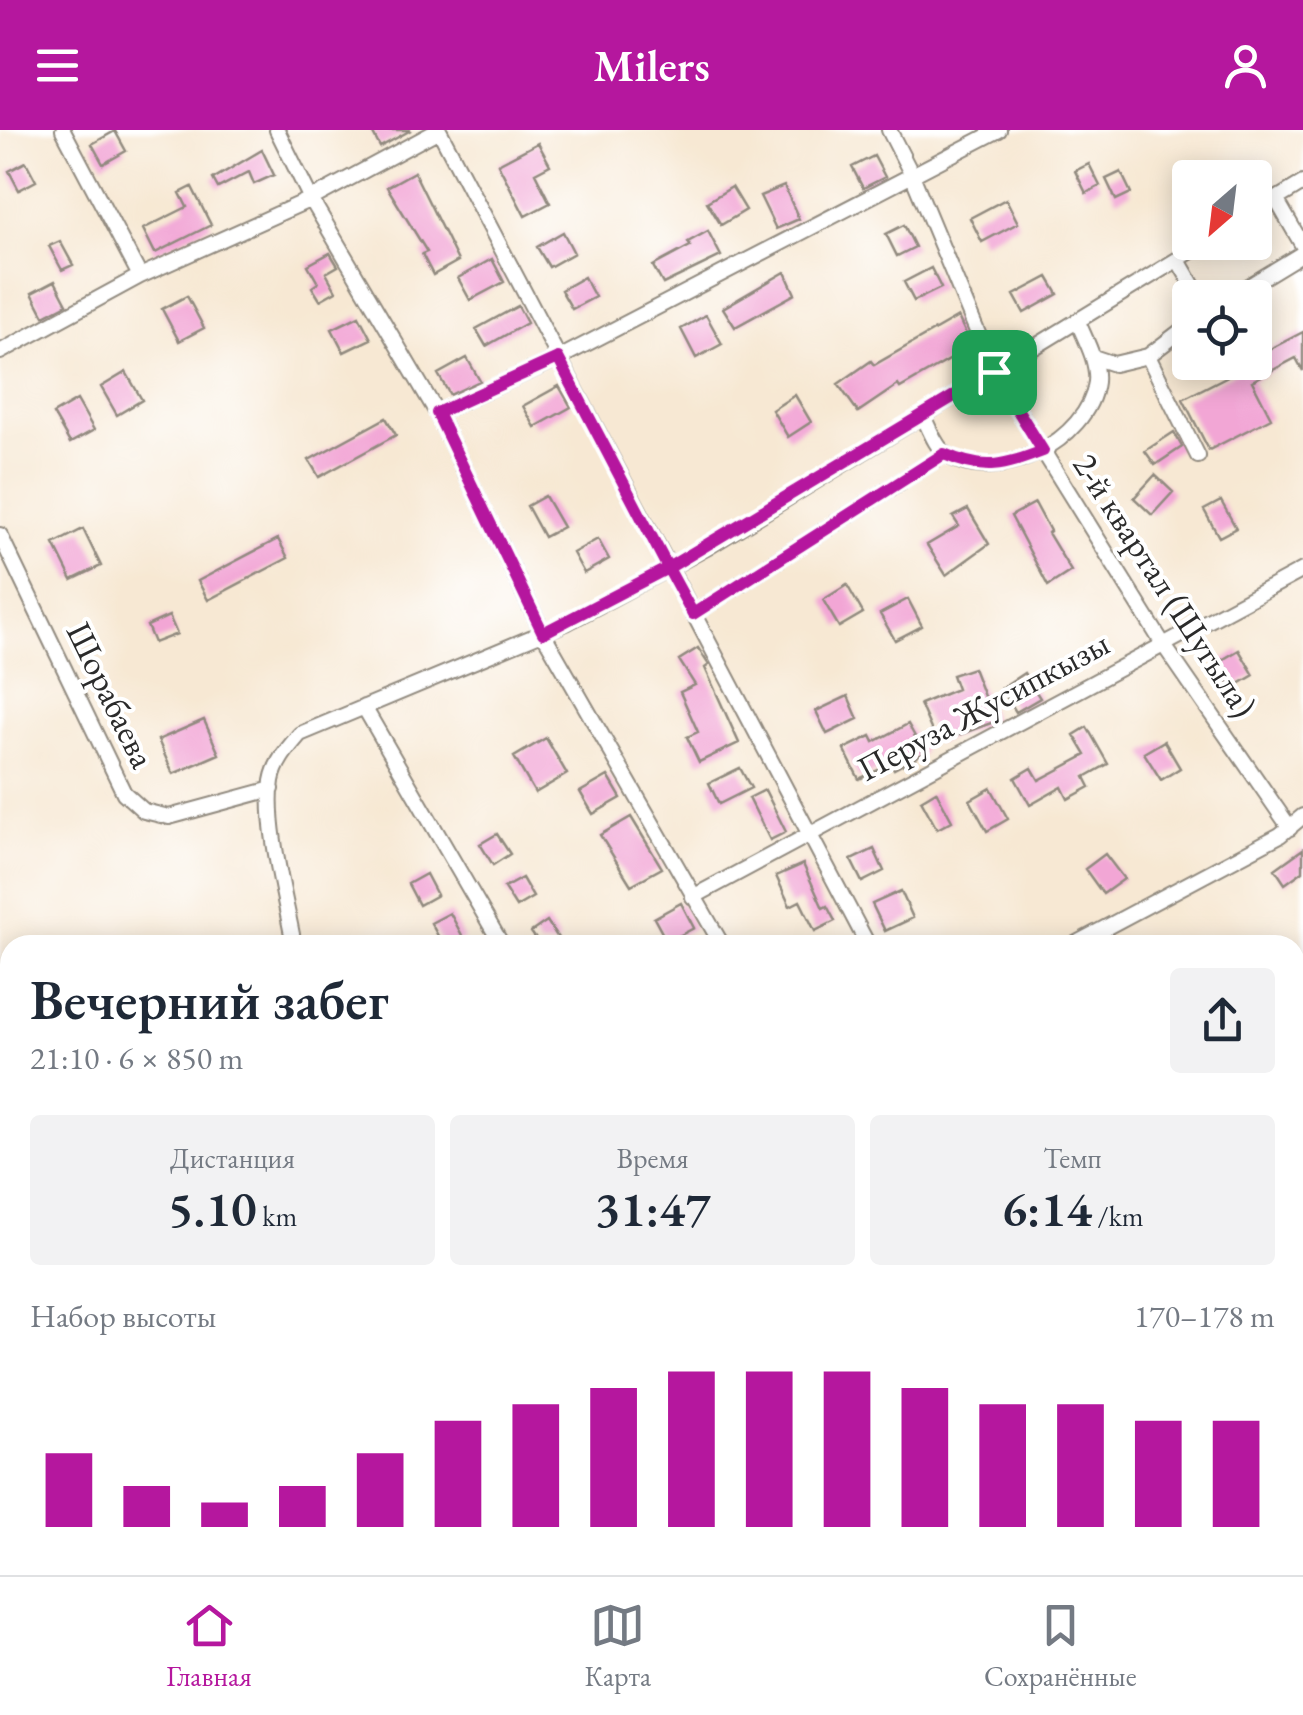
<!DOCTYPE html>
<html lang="ru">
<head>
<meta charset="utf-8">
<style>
	:root { --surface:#fff; --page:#f2f2f3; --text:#1f2937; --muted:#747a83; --line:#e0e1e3; --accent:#b5179e }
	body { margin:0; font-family:"EB Garamond",serif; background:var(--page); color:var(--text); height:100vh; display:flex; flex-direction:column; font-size:38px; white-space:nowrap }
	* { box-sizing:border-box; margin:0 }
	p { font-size:32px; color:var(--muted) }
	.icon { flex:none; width:55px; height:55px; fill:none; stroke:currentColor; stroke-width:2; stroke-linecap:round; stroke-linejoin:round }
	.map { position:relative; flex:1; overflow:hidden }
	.panel { position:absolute; left:0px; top:805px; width:1305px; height:640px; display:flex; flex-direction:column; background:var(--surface); border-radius:30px 30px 0 0; box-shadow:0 5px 25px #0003 }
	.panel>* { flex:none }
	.needle { width:65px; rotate:208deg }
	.buttons { position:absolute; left:1172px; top:30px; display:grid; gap:20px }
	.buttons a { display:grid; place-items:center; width:100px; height:100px; border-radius:10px; background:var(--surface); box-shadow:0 5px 25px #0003; font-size:50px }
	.pin { position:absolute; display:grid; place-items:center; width:85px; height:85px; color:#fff; margin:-42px; border-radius:20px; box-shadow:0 5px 15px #0006 }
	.round { display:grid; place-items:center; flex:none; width:105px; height:105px; border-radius:10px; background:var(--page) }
	.overview { display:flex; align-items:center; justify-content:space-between; height:170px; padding:0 30px }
	h1 { font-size:55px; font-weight:600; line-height:75px }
	.metrics { display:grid; grid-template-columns:repeat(3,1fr); gap:15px; height:170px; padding:10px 30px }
	.metrics div { display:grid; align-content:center; border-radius:10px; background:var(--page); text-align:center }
	.metrics b { font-size:50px; font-weight:600 }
	.metrics small { font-size:28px; font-weight:400 }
	.metrics p { font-size:28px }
	.chart { height:280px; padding:20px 30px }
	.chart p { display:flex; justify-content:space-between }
	.chart svg { width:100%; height:180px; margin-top:10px; stroke:var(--accent); stroke-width:6 }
	header { display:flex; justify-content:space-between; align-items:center; height:130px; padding:0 30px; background:var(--accent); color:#fff; font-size:45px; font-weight:600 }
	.menu { display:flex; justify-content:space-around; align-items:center; height:140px; border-top:2px solid var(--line); background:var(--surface); font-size:28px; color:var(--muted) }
	.menu a { display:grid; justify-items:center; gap:5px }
	.menu .on { color:var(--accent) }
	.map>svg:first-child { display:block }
</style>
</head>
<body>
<header><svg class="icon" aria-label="menu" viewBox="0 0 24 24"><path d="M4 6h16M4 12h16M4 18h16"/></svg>Milers<svg class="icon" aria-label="person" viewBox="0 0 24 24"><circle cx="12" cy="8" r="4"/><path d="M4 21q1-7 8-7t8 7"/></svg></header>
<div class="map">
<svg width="1303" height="1445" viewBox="0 0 1303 1445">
	<rect width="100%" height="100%" fill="#fff"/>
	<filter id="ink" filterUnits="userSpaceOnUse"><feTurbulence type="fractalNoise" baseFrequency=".01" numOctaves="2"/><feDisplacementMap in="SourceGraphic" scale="20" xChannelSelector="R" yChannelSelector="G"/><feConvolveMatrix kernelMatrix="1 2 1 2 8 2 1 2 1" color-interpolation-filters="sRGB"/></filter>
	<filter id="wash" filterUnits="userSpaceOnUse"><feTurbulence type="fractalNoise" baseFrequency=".0048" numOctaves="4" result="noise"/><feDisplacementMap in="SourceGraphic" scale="40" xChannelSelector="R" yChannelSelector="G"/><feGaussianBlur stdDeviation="2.25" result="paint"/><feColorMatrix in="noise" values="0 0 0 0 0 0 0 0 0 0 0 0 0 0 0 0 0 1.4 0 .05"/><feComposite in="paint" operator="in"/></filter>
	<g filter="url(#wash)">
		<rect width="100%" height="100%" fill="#f7e8d3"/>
		<g id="blocks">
			<path fill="#f2a6d5" d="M371 0H411L380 17Z
				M115 1 126 21 103 34 92 14Z
				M538 13 550 35 535 43 550 73 525 86 498 34Z
				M262 20 274 45 254 54 249 42 218 58 213 49Z
				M874 26 885 47 863 58 852 37Z
				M26 32 36 51 19 60 9 41Z
				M1089 34 1100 56 1086 63 1075 41Z
				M414 42 458 131 433 145 422 124 427 122 387 57Z
				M1121 42 1131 63 1116 70 1106 49Z
				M784 56 799 89 776 99 760 66Z
				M192 57 211 95 155 123 143 99 187 77 180 63Z
				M732 57 746 80 721 95 707 72Z
				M1006 69 1018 93 982 112 970 88Z
				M904 95 915 117 897 126 886 104Z
				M708 101 721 126 663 154 653 136 690 116 688 112Z
				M563 102 574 123 549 137 537 117Z
				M60 111 73 135 62 140 49 116Z
				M330 123 338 136 326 143 336 161 320 170 312 157 318 153 308 135Z
				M492 129 504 152 470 170 458 148Z
				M931 138 941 158 914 171 904 152Z
				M785 142 795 164 735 197 723 178Z
				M584 147 595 167 572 179 561 160Z
				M1048 147 1058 164 1024 183 1014 165Z
				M55 151 67 174 44 186 32 163Z
				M187 166 204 198 179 211 162 179Z
				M518 176 527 193 486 216 476 199Z
				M706 185 722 214 696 228 681 199Z
				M359 186 371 209 344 222 332 199Z
				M958 187 972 217 900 258 898 255 858 282 838 254 871 231 874 235Z
				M1303 202V241L1296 228 1252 251 1271 288 1209 320 1183 269 1255 232V227Z
				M467 228 480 251 450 265 438 244Z
				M126 242 142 270 117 285 101 257Z
				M559 256 571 277 535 297 523 276Z
				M795 265 811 292 788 307 772 280Z
				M77 270 94 300 70 313 53 284Z
				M386 288 396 305 319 347 309 330Z
				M1174 302 1182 317 1155 335 1145 321Z
				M1155 345 1173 362 1152 385 1134 368Z
				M545 366 563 397 544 407 527 376Z
				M1221 371 1236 398 1219 407 1204 380Z
				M1035 373 1050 401 1048 403 1071 441 1048 456 1011 386Z
				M968 379 989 414 946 445 927 415 959 396 953 387Z
				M83 399 101 436 72 450 54 414Z
				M278 409 288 428 208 470 198 451Z
				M598 409 609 429 584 443 573 423Z
				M847 455 863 483 839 497 823 470Z
				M908 469 922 496 895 510 880 484Z
				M169 486 177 504 154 513 147 496Z
				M698 518 709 535 705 538 739 613 699 632 687 607 698 602 680 562 695 555 679 530Z
				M1239 520 1254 545 1232 558 1217 533Z
				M973 538 994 592 937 613 920 574 957 559 952 545Z
				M1024 543 1040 568 1016 582 1001 558Z
				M848 566 858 589 827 604 816 581Z
				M204 590 219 624 173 644 158 610Z
				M908 594 924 623 894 639 891 634 859 649 844 619 871 606 874 612Z
				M1087 597 1108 634 1085 647 1090 657 1068 669 1062 657 1030 675 1015 648 1032 638 1039 650 1086 625 1074 605Z
				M546 608 567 644 535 663 514 627Z
				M1164 611 1180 638 1161 650 1144 623Z
				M740 638 751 658 719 674 709 653Z
				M608 646 621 668 593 684 580 662Z
				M991 658 1008 689 987 701 970 670Z
				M765 660 786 702 770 710 749 668Z
				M936 661 952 691 937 699 921 670Z
				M631 687 662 738 631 755 600 705Z
				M497 704 510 724 493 735 480 714Z
				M874 719 884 741 862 752 851 730Z
				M1303 719V741L1285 754 1275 739Z
				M1105 724 1124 749 1103 764 1085 739Z
				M803 734 823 778 827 776 835 791 815 801 800 771 790 776 776 746Z
				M426 744 437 765 419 775 408 754Z
				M522 748 533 767 516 777 504 758Z
				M901 761 913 788 885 801 872 774Z
				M681 773 694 798 667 812 654 788Z
				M450 783 464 809 452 815H443L431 793Z
				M547 791 560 811 553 815H540L531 802Z
				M1120 1435H1160L1151 1445H1112Z"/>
		</g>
	</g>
	<g filter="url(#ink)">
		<use href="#blocks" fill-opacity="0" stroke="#918a7f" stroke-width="2.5"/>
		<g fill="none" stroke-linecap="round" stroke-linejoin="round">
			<g stroke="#918a7f" stroke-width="18">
				<path id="minor" d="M63 0 140 146
					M277 0 311 69 437 283 543 503 722 815
					M439 0 868 815
					M889 0 912 45 994 242 1163 514 1290 698
					M1276 69 1303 116
					M1255 82 1303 53
					M1178 130 1200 168
					M1239 162 1303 123
					M1190 194 1148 226 1198 326
					M0 222 140 146 311 69 439 0
					M1093 227 1114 234 1148 226
					M437 283 559 228 999 0
					M923 286C929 298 936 318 947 325 997 358 1089 310 1096 252 1098 232 1086 211 1078 192
					M0 405 124 663 144 681 169 687 272 659
					M693 484 944 324
					M364 577 502 815
					M693 767 1303 440
					M294 815C286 770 265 694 272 651 275 632 289 617 300 604L566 493 708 417 1206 112
					M1073 815 1280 705 1303 686
					M1295 936 1303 926
					M1295 1297 1303 1288
					M633 1435 642 1445
					M526 1445 541 1435
					M911 1445 919 1435
					M1172 1445 1180 1435"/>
			</g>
			<use href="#minor" stroke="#fff" stroke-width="14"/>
		</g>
	</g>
	<g fill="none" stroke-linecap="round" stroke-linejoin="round" filter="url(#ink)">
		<g stroke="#fff" stroke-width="20">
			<path id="route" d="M994 242 668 438 558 228 437 283 543 503 668 438 693 484 944 324C985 342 1003 336 1043 321L994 242"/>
		</g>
		<use href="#route" stroke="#b5179e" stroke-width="12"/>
	</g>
	<g text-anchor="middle" stroke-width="8" stroke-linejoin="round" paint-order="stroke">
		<g font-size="35" fill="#2b2b2b" stroke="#fff">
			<text transform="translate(1165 455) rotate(57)" y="12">2-й квартал (Шугыла)</text>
			<text transform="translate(111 565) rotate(64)" y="12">Шорабаева</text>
			<text transform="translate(983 576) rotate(-28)" y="12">Перуза Жусипкызы</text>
		</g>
	</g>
</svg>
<div class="buttons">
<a><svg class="needle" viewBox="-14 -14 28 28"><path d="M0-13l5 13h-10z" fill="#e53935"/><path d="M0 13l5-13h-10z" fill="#747a83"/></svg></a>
<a><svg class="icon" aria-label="locate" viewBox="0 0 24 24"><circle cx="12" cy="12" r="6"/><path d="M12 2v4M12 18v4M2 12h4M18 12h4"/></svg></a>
</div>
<div class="pin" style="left:994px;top:242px;background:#1e9e55"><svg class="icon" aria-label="arrive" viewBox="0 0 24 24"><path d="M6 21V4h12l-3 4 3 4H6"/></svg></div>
<section class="panel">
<div class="overview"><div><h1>Вечерний забег</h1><p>21:10 · 6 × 850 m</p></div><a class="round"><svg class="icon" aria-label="share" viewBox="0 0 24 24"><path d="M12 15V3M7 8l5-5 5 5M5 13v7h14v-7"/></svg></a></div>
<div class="metrics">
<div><p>Дистанция</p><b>5.10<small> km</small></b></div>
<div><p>Время</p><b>31:47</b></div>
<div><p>Темп</p><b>6:14<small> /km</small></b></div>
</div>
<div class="chart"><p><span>Набор высоты</span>170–178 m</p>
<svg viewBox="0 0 160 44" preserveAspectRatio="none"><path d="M5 44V26M15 44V34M25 44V38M35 44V34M45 44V26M55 44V18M65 44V14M75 44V10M85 44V6M95 44V6M105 44V6M115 44V10M125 44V14M135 44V14M145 44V18M155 44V18"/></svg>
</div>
</section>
</div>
<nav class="menu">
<a class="on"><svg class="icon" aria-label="home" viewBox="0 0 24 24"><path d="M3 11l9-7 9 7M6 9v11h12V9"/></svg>Главная</a>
<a><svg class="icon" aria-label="map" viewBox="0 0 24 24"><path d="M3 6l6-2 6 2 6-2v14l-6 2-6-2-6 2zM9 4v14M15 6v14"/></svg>Карта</a>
<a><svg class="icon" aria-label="saved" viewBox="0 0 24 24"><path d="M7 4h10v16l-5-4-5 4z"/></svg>Сохранённые</a>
</nav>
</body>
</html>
